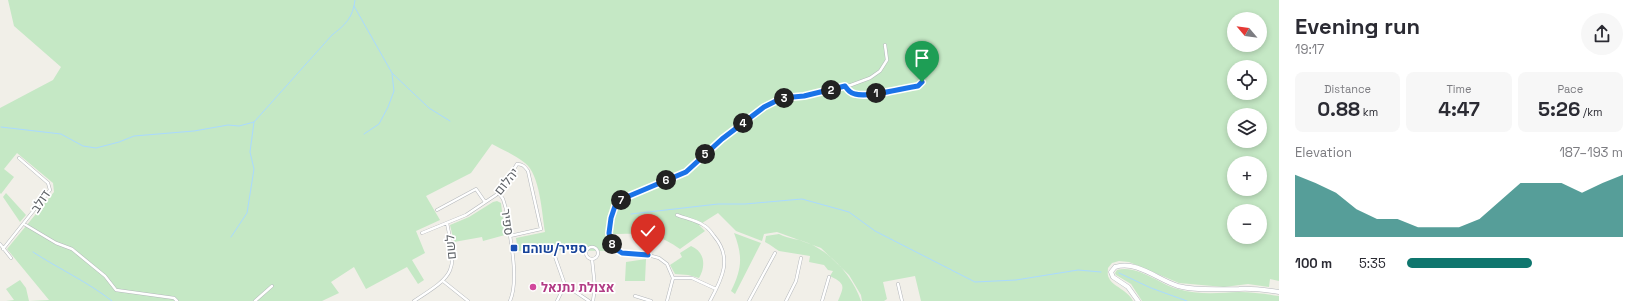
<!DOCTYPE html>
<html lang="en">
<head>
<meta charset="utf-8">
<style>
	:root { --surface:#fff; --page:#f7f7f7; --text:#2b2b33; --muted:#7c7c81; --accent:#0f766e }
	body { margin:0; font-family:"Space Grotesk",Heebo,sans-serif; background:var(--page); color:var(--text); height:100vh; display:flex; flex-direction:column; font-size:15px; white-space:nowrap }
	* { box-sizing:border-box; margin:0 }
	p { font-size:13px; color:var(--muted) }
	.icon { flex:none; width:22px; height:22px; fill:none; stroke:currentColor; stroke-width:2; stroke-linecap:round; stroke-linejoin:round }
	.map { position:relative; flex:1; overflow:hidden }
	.sheet { display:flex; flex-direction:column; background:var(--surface); width:360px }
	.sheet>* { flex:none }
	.needle { width:26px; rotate:299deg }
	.fabs { position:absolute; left:1227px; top:12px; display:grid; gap:8px }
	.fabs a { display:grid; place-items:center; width:40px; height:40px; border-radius:50%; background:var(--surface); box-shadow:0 2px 6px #0003; font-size:20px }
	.pin { position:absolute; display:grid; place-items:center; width:34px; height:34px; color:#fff; margin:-41px -17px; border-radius:50% 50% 50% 0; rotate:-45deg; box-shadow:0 0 4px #0007 }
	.pin .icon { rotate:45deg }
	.km { position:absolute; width:20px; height:20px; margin:-10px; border-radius:50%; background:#222; color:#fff; font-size:11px; line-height:20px; text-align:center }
	.round { display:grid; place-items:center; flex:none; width:42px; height:42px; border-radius:21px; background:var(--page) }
	.headline { display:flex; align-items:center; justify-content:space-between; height:68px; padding:0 16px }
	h1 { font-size:22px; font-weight:800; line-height:30px }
	.stats { display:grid; grid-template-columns:repeat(3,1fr); gap:6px; height:68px; padding:4px 16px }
	.stats div { display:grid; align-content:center; border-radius:8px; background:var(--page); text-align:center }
	.stats b { font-size:20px; font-weight:800 }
	.stats small { font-size:11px; font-weight:400 }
	.stats p { font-size:11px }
	.chart { height:112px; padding:8px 16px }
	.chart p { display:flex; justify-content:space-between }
	.chart svg { width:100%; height:72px; margin-top:4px; fill:var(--accent); opacity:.7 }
	ul { padding:0 16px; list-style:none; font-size:13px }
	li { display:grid; grid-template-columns:64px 48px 1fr; align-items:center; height:30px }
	li i { height:10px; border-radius:5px; background:var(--accent) }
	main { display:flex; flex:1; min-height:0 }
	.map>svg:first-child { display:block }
</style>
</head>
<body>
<main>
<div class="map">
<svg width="1279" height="301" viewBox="0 0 1279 301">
	<rect width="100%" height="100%" fill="#f1efe8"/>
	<path fill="#c5e8c5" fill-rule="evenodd" d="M8 0H1279V281L1270 279 1269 287 1248 284 1224 287 1179 283 1129 262 1119 261 1112 263 1108 268C1108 271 1107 275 1109 278 1112 286 1128 290 1133 301H921L915 276 883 282 887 299 884 301H862L861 295 849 275 821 248 777 232 764 234 762 241 736 231 718 213 699 225 705 231 680 249C654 230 637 234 607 234L610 251 546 250 518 251 516 238 545 232C542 214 540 174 525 163 515 155 503 150 492 144L471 173 426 196 440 220 416 231 425 253 412 260 424 280 418 284 407 267 366 289 354 267 331 282 339 293 322 301H6L14 300 6 289 20 280 26 288 29 301 49 300 7 249 54 192 53 183 17 153 4 169 14 177 1 194 0 193V108L53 80 61 67 14 26ZM1234 19H1260V45H1234ZM1234 67H1260V93H1234ZM1234 115H1260V141H1234ZM1234 163H1260V189H1234ZM1234 211H1260V237H1234Z
		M6 193 26 215 20 222 3 197Z
		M497 201 501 203 505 235 483 241 482 237 454 242 450 225 469 217 493 202Z
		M734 233 761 243 735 294 731 291C742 269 743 256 734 233Z
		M779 234C789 239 799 239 808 243 832 253 853 277 861 301H838C844 286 846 284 830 276L833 271 828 270 824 265 809 262 810 256 779 251C774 248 771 245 765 242L766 236Z
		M691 246C705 252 706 266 699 278L688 275 675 274 670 265 682 257 680 253Z
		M646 259 645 281H625L626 262Z
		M1117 270C1137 264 1159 284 1178 289 1197 295 1219 293 1239 292 1252 292 1266 294 1279 296V301H1142L1131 284 1116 275 1115 273Z"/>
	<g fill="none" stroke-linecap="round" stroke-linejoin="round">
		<path stroke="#aadaff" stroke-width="1" d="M354 6 392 73 429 108 450 121
			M1 127 61 134 83 146 96 148 119 142 134 136 194 131 228 125 239 126 254 122 332 35C345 25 353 18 355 0
			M364 134 379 124 388 107 394 91 392 74
			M631 214 718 204H745L802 199 849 212 875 231 975 282 1016 280 1078 270 1101 272
			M231 237 247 213 254 169 250 152 254 122
			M33 252C59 269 88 282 112 301
			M1119 273 1151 288 1187 301"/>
		<g stroke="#b5b8bc" stroke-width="3.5">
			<path id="minor" d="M845 86C848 89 850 93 855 94 869 98 902 88 918 86L926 76 925 65
				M498 192 503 199 506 209C509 234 520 278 510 301
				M437 210 476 189 485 202
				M677 215C685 218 698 221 703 225 708 227 711 232 714 236 733 258 722 279 710 301
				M24 224 56 243 72 249 105 276 116 290 174 298 177 301
				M422 233 466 215 496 195 504 186 517 164C523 164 525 167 528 171L541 229 510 236
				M0 244 11 258
				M586 253a6 6 0 1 1 12 0a6 6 0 1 1-12 0Z
				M3 249 50 190 48 183 19 158
				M553 251 565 285 589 301
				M592 259 595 287 593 301
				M673 278H692L716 289
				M443 281 468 301
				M898 284 902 301
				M635 296 651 301
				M255 301 272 286
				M414 301C456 274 457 272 447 223
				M557 301 565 285
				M667 301 673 278 667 264 659 258 648 255 622 253 614 248 611 244 609 233 611 218 618 203 634 193 686 172 722 139 764 107 782 98 804 96 851 85 870 78 880 71 887 60 885 45
				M749 301 775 253
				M786 301 796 281 801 258
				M822 301 829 277"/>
		</g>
		<g stroke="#b6babf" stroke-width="5">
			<path id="secondary" d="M1138 301 1128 287 1113 277 1111 272 1115 267C1137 260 1158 280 1178 286 1198 291 1219 289 1239 289 1253 288 1266 290 1279 292"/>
		</g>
		<use href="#minor" stroke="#fff" stroke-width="2.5"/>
		<use href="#secondary" stroke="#fff" stroke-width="4"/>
	</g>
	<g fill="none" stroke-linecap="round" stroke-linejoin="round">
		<g stroke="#fff" stroke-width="8">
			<path id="route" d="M648 255 622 253 614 248 611 244 609 233 611 218 615 206 622 199 686 172 722 139 764 107 782 98 804 96 845 86C848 90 850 93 855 94 869 98 902 88 918 86L922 82"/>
		</g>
		<use href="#route" stroke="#1a73e8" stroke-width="5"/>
	</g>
	<rect fill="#1a4fb4" stroke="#fff" stroke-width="1.5" x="510" y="244" width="8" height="8" rx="2"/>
	<circle fill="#d1479c" stroke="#fff" stroke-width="1.5" cx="533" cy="287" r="4"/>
	<g text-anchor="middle" stroke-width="3.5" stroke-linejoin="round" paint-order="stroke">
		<g font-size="13" fill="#5f6368" stroke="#fff">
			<text transform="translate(506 181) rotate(-51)" y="5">יהלום</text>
			<text transform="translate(40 201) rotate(-56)" y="5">דולב</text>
			<text transform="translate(508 222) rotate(82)" y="5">ספיר</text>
			<text transform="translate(450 247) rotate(-95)" y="5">לשם</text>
		</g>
		<g font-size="13" font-weight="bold" fill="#164399" stroke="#fff" text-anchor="start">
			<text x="522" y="253">ספיר/שוהם</text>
		</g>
		<g font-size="13" font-weight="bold" fill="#b23c85" stroke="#fff" text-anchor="start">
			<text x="541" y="292">אצולת נתנאל</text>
		</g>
	</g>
</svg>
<div class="fabs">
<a><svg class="needle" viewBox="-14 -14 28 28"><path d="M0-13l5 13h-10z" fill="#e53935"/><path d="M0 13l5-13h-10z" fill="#7c7c81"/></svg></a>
<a><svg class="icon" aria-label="locate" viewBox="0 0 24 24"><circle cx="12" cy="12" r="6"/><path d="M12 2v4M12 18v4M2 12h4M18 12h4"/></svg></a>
<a><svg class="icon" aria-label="layers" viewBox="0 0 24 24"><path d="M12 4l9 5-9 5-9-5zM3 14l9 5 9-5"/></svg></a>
<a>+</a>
<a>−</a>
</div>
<div class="pin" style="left:922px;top:82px;background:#1e9e55"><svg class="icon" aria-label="arrive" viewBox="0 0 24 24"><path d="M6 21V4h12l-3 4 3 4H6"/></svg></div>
<div class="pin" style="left:648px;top:255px;background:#d93025"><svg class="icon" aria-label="check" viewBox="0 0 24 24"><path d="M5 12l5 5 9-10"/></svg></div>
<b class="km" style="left:876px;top:93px">1</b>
<b class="km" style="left:831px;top:90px">2</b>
<b class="km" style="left:784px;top:98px">3</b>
<b class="km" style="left:743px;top:123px">4</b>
<b class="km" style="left:705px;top:154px">5</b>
<b class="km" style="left:666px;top:180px">6</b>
<b class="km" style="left:621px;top:200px">7</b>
<b class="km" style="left:612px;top:244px">8</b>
</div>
<section class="sheet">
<div class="headline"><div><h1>Evening run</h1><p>19:17</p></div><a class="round"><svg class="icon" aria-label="share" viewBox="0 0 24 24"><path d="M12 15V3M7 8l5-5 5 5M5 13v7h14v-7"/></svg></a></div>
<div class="stats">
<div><p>Distance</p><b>0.88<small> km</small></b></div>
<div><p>Time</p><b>4:47</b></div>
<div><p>Pace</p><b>5:26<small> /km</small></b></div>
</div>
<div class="chart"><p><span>Elevation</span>187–193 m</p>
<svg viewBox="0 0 160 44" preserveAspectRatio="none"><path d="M0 44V6L10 11L20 17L30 27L40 33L50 33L60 38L70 38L80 38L90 33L100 22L110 11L120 11L130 11L140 17L150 11L160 6V44z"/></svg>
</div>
<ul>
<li><b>100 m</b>5:35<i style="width:58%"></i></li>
</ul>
</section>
</main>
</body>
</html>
